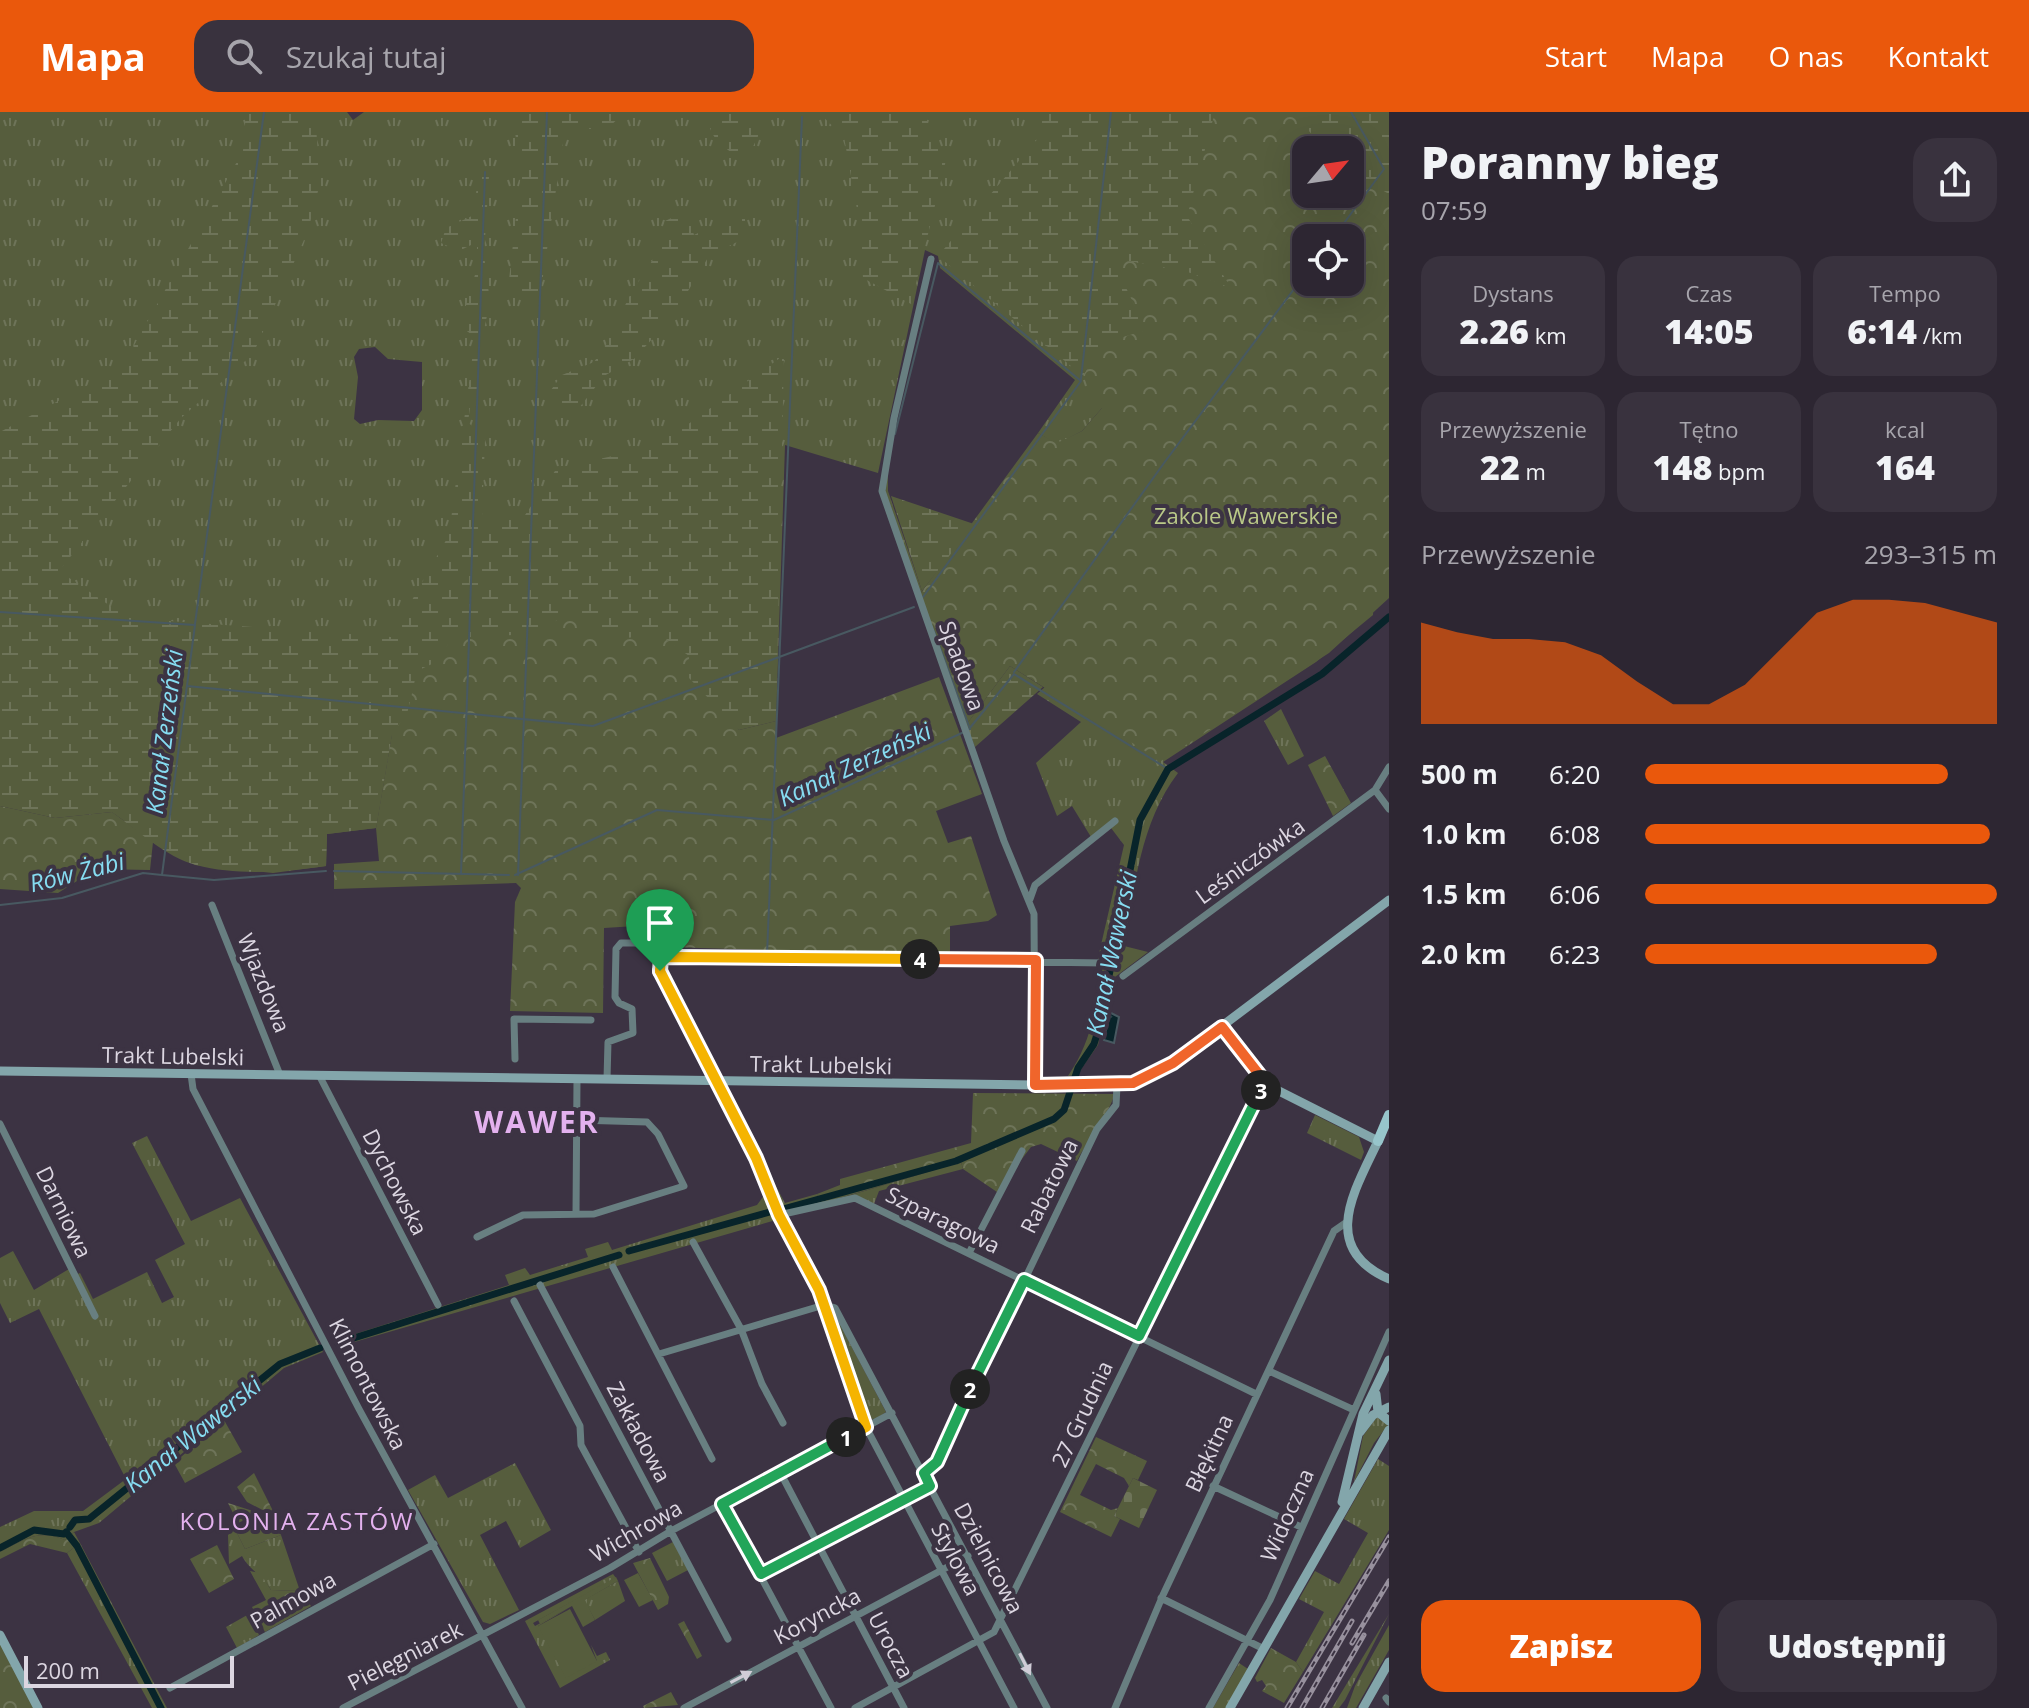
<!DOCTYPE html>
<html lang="pl">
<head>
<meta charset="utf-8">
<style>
	:root { --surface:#2d2632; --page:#39323e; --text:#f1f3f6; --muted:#a7a5ac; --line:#48434d; --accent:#ea580c }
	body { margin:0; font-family:"Open Sans",sans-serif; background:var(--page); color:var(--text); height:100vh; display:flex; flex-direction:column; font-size:30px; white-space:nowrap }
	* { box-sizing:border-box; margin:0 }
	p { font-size:26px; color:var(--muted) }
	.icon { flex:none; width:44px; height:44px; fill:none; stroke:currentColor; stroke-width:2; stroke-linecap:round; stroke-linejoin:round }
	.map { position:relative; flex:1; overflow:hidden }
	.details { display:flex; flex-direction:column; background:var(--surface); width:640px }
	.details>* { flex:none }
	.needle { width:52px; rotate:61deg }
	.controls { position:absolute; left:1292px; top:24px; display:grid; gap:16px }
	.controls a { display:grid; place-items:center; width:72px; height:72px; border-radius:16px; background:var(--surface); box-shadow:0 8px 32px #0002,0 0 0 2px var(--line); font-size:40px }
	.scale { position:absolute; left:24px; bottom:20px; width:210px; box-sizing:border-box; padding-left:8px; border:4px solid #dcd6e1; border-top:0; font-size:22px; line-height:28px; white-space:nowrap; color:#dcd6e1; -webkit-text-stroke:6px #3c3343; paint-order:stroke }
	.pin { position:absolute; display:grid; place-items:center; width:68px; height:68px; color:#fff; margin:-82px -34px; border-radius:50% 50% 50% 0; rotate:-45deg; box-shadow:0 0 8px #0007 }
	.pin .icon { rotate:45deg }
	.km { position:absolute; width:40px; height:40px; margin:-20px; border-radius:50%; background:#222; color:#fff; font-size:22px; line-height:40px; text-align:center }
	.round { display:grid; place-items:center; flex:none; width:84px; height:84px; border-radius:24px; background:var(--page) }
	.headline { display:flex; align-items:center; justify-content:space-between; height:136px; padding:0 32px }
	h1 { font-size:44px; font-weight:800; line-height:60px }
	.figures { display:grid; grid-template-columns:repeat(3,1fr); gap:12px; height:136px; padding:8px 32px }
	.figures div { display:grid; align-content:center; border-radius:20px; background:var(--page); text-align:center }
	.figures b { font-size:34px; font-weight:800 }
	.figures small { font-size:22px; font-weight:400 }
	.figures p { font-size:22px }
	.chart { height:224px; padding:16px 32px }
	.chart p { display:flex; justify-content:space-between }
	.chart svg { width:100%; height:144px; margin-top:8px; fill:var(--accent); opacity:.7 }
	.primary-button { display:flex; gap:16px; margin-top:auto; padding:16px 32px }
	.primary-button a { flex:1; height:92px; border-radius:24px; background:var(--accent); color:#fff; font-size:32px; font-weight:800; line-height:92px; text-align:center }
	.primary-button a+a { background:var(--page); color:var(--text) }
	ul { padding:0 32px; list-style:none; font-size:26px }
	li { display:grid; grid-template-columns:128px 96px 1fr; align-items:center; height:60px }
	li i { height:20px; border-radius:10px; background:var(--accent) }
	header { display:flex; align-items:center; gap:48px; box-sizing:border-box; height:112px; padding:0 40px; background:var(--accent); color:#fff }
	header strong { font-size:38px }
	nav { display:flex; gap:44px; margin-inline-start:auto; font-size:28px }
	.search { width:560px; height:72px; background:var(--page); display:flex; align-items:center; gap:20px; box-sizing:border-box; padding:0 28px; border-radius:24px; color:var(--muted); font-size:30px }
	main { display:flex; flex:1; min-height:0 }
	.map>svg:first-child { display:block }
</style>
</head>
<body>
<header>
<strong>Mapa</strong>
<div class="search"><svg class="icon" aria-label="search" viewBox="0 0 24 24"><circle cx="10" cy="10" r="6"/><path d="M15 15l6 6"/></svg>Szukaj tutaj</div>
<nav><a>Start</a><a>Mapa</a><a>O nas</a><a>Kontakt</a></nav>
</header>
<main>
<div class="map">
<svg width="1389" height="1596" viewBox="0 0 1389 1596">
	<defs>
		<pattern id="grass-tufts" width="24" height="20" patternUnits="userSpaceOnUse" patternTransform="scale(2)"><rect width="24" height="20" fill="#565d3d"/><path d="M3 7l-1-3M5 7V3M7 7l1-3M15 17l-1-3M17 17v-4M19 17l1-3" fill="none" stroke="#6e7459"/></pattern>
		<pattern id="forest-crowns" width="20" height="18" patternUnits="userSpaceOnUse" patternTransform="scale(2)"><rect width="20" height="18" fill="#565d3d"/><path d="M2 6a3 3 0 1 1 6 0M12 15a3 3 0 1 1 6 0" fill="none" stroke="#6e7459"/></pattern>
		<pattern id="wetland-marsh" width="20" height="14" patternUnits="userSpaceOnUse" patternTransform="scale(2)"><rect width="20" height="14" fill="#565d3d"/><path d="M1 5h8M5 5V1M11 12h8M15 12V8" fill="none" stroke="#6e7459"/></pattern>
		<pattern id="cemetery-stones" width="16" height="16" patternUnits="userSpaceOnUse" patternTransform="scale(2)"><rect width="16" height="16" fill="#565d3d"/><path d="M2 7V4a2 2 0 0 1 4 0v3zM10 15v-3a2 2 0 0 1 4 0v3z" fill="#6e7459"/></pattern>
		<pattern id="water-ripples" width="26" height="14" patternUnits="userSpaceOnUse" patternTransform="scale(2)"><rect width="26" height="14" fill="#08242a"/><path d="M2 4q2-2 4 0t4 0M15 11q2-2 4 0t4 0" fill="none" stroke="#2b4349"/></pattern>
	</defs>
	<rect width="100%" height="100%" fill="#3c3343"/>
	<path fill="url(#grass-tufts)" fill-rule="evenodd" d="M0 0H347L353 8 364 0H1389L1373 503 1316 550 1163 650 1178 661C1140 711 1135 774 1124 834L1148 840 1111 868 1098 933 1077 963 1068 964C1092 929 1096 895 1103 854L1098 846 1124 733 1108 712 1091 725 1072 694 1057 704 1036 651 1081 610 1037 582 1045 575 1102 296 1082 319 1057 332 1038 321 1075 268 940 156 938 144 925 138 878 361 785 333 776 609 392 622 376 716 327 722 326 754 273 761 195 753 112 700 0 694ZM1306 38H1350V82H1306ZM1306 126H1350V170H1306ZM375 235 388 247 422 250V298L414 309 378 308 360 312 354 307 358 265 354 245 359 237Z
		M884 363 888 364V379L922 479 920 482 884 380Z
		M1281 597 1304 644 1288 653 1264 609Z
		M1315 1003 1359 1025 1364 1040 1361 1048 1307 1021Z
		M147 1024 191 1109 240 1086 323 1240 284 1256 99 1411 74 1420 65 1428C38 1417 25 1427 0 1440V1415L34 1399H83L126 1367 39 1197 10 1211 0 1191V1146L13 1139 34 1178 69 1157 73 1164 80 1161 93 1187 147 1160 162 1191 174 1185 155 1148 185 1132 132 1031Z
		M758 1041 785 1091 817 1082 821 1092 961 1050 963 1057 879 1079 874 1092 862 1086 786 1099H781Z
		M765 1082 776 1108 337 1235 333 1229 509 1173 505 1163 525 1156 530 1163 588 1145 585 1137 608 1130 612 1138 757 1093Z
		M829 1199H833L886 1300 874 1308C858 1299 837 1220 829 1199Z
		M1377 1305 1388 1313 1374 1331 1354 1370 1363 1324Z
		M1378 1347 1389 1354V1418L1303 1560 1296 1550 1324 1500 1299 1487 1315 1459 1339 1472 1368 1421 1344 1407Z
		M515 1351 551 1418 520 1436 506 1409 480 1423 519 1498 490 1512 483 1510 408 1378 435 1363 448 1386Z
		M235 1417 245 1437 281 1423 300 1479 271 1478C262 1462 250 1459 242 1444L229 1452 228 1423Z
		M673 1430 688 1458 667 1469 652 1441Z
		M80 1431 167 1596H152L67 1441Z
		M613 1462 616 1466 533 1511 535 1514 569 1496 538 1514 597 1549 591 1533 597 1544 606 1540 610 1548 560 1576 525 1509Z
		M618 1469 625 1489 595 1508 584 1488Z
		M249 1502 259 1523 237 1536 226 1515Z
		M1389 1502 1345 1588 1339 1596H1332Z
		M1389 1513V1538L1356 1596H1347L1355 1574Z
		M1239 1551 1248 1557 1226 1596H1213Z"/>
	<path fill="url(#forest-crowns)" fill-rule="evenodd" d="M1215 0H1389V486L1329 541 1161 649 1010 554 966 613 920 482 1038 321 1057 331 1082 319 1102 296 1083 264 1102 231 1146 218 1111 146 1185 159 1230 175 1187 104ZM1306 38H1350V82H1306ZM1306 126H1350V170H1306Z
		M565 504 587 505 618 527 659 522 689 544 739 618 776 609V626L939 565 982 682 936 699 948 731 971 724 997 803 988 809 950 814V844L669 835 651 813 604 816 603 901 510 899 515 790 521 776 516 771 334 777V752L379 749 376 716 392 622 407 602 417 559 434 551 453 526 531 522Z
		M1325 644 1351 691 1333 704 1308 653Z
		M0 694 55 706 112 700 153 730 150 758 96 757 58 781 0 777Z
		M973 981 1114 982C1113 996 1085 1032 1077 1049L1041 1032 1031 1035 997 1080 963 1057 961 1050 820 1092 817 1082 840 1073V1067L971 1031Z
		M224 1308 242 1340 185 1371 174 1351Z
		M1096 1325 1147 1349 1138 1368 1133 1366 1129 1374 1124 1366 1096 1352 1080 1383 1111 1398 1118 1396 1114 1404 1120 1407 1111 1425 1060 1400Z
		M254 1361 276 1405 247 1390 237 1375Z
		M228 1391 259 1401 238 1411Z
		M264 1403 275 1411 281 1423 245 1437 235 1417Z
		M74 1420 80 1431 67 1441 30 1432 0 1447V1440C25 1427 38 1417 65 1428Z
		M217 1433 234 1467 209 1481 190 1447Z
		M650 1446 669 1485 668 1492 658 1498 633 1451Z
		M250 1459 260 1461 271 1478 300 1479 311 1494 265 1520 252 1495 266 1488Z
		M684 1509 702 1544 697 1547 678 1512Z
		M0 1523 38 1596H0Z
		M1271 1536 1296 1550 1303 1560 1284 1591 1262 1579 1266 1574 1262 1568 1257 1570 1255 1566Z
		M671 1580 678 1593 644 1596 643 1594Z"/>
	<path fill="url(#wetland-marsh)" d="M246 0H315L320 71 308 119 253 242 181 306 59 459 128 506 391 525 449 423 475 225 460 214 477 156V130L459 139 441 131 446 116 474 103 478 61 485 58 489 64 484 143 490 190 481 231 480 280 471 288 468 310 485 328 482 405 523 406 557 356 627 341 687 313 784 243 776 609 739 618 689 566V544L659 522 618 527 587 505 565 504 531 522 453 526 434 551 417 559 407 602 392 622 376 716 327 722 326 754C284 760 238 764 196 753 166 745 137 718 112 700L55 706 0 694V320L122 255 243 39Z
		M512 0H625L608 16 565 18 540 184 508 177 521 60Z
		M712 0H759L761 18 750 41 735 43C720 32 703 20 712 0Z
		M818 0H923L946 48 911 192 863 166 860 114 844 25Z
		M1043 0H1215L1187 104 1231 176 1185 159 1112 146 1146 218 1102 231 1083 264 938 144 1040 24Z
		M1293 0H1389V82L1350 60V38H1325Z
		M745 98V126L709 144 673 204 634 247 604 264 579 296 556 298 548 282 562 263 594 250 606 233 631 181 654 146 665 109 687 99 694 123Z
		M891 384 974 412 922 479Z
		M1010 554 1043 575 975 635 966 613Z"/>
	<path fill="url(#cemetery-stones)" d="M1133 1366 1157 1378 1139 1416 1114 1404Z"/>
	<path fill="#565d3d" d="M638 1461 653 1488 639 1495 624 1468Z
		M616 1465 618 1469 585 1488 595 1508 583 1515 572 1494 540 1512 538 1508Z
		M570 1497 597 1549 566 1566 538 1514Z"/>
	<path fill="url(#water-ripples)" stroke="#485961" stroke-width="2" d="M1109 900 1119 905 1114 931 1104 928Z"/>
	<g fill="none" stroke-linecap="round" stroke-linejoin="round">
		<path stroke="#485961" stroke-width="2" d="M1333 126 1384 57 1351 0
			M1081 267 1111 0
			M895 322 938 151 1081 269 923 485
			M0 500 195 513 162 763 214 768 326 759
			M195 512 264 0
			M934 519 970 617
			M1014 560 1164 351 1306 161
			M187 574 593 614 914 495
			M969 617 1014 562 1168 657
			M334 759 509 763
			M461 762 485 60
			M515 763 657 698 774 708 964 620
			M518 763 547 0
			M0 793 62 786 143 761 162 763
			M767 842 802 5"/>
		<path stroke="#08242a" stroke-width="7" d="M783 1097 956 1049 1054 1007 1064 998 1078 956 1094 932 1098 919 1140 708 1168 657 1322 562 1389 505
			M629 1139 770 1100
			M338 1231 619 1143
			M70 1415 75 1408 89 1407 280 1252 320 1236
			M66 1420 77 1434 161 1596
			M0 1436 34 1418 64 1422"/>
		<path stroke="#687f81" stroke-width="7" d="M931 147 894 306 882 379 1004 729 1034 802 1035 973
			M1375 678 1389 697
			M1030 787 1035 773 1115 709
			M212 793 280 963
			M1123 864 1375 678 1389 655
			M515 947 514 907 591 908
			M191 962 193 977 359 1297 522 1596
			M319 963 438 1193
			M607 967 608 930 633 921 632 897 619 891 615 885 616 837 621 831H642
			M0 1012 95 1204
			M576 1102 577 967
			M779 1103 855 1086 1256 1282
			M477 1125 523 1103 594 1102 684 1074 658 1022 647 1010 577 1008
			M693 1130 741 1217 762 1272 783 1311
			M969 1141 1022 1039
			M613 1155 712 1347
			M540 1173 728 1527
			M514 1189 580 1314 581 1333 639 1440
			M659 1242 824 1193 835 1196 1047 1596
			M1269 1259 1354 1298
			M780 1360 904 1596
			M924 1361 937 1350 1097 1017 1116 993 1117 974
			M1213 1374 1301 1415
			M722 1392 831 1596
			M761 1462 930 1374
			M1161 1486 1264 1537
			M170 1576 434 1432
			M1386 1586 1389 1590
			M343 1596 610 1456 671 1419 892 1301
			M684 1596 968 1444
			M855 1596 994 1520 1265 970
			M1014 1596 868 1319 819 1178 659 852 661 846 671 845 1106 851
			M1115 1596 1163 1483 1334 1119 1347 1110
			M1209 1596 1270 1488 1389 1220"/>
		<path stroke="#83a6ab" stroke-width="9" d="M1222 915 1257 962 1273 976 1378 1029C1355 1078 1318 1136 1389 1167
			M0 959 1117 974 1153 963 1173 951 1389 788
			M1376 1282 1378 1300 1389 1309
			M1360 1320 1373 1303 1389 1295
			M1342 1390 1363 1302 1389 1248
			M0 1523 38 1596
			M1230 1596 1389 1318
			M1363 1596 1389 1550"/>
		<path stroke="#97c5cb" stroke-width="10" d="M1378 1029 1389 1003"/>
		<g stroke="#98919e" stroke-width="5">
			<path id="rail" d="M1352 1531 1389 1469
				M1287 1596 1389 1425
				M1302 1596 1352 1509
				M1322 1596 1364 1523"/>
		</g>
		<use href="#rail" stroke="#3c3343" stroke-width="2" stroke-dasharray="6" stroke-linecap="butt"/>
	</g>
	<defs><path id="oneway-solid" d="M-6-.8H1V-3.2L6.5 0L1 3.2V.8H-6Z" transform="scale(2)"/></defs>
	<g fill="#d0cdd7">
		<use href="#oneway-solid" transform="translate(1025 1552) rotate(63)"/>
		<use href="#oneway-solid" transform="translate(741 1565) rotate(-28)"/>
	</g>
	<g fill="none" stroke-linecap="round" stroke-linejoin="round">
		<g stroke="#fff" stroke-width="16">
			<path id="split-1" d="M660 859 756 1046 779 1103 819 1178 866 1315 846 1325"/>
		</g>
		<g stroke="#fff" stroke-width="16">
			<path id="split-2" d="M846 1325 722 1392 761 1462 930 1374 924 1361 937 1350 970 1277"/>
		</g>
		<g stroke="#fff" stroke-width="16">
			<path id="split-3" d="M970 1277 1024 1168 1139 1224 1261 978"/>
		</g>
		<g stroke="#fff" stroke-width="16">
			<path id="split-4" d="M920 847 1036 848 1035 973 1133 971 1173 951 1222 915 1265 970 1261 978"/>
		</g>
		<g stroke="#fff" stroke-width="16">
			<path id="split-5" d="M660 859 661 846 671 845 920 847"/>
		</g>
		<use href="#split-1" stroke="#f5b400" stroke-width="10"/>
		<use href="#split-2" stroke="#22a559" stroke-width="10"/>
		<use href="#split-3" stroke="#22a559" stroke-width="10"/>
		<use href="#split-4" stroke="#f0652b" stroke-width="10"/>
		<use href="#split-5" stroke="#f5b400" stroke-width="10"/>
	</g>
	<g text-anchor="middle" stroke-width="8" stroke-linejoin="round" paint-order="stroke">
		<g font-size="22" fill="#bac988" stroke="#3c3343">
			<text x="1246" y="412">Zakole Wawerskie</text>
		</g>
		<g font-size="22" fill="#dcd6e1" stroke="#3c3343">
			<text transform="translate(962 554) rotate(70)" y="8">Spadowa</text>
			<text transform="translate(1250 749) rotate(-36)" y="8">Leśniczówka</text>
			<text transform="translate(264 871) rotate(68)" y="8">Wjazdowa</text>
			<text transform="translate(173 944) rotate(1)" y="8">Trakt Lubelski</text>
			<text transform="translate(821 953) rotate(1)" y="8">Trakt Lubelski</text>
			<text transform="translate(395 1070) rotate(63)" y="8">Dychowska</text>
			<text transform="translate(1049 1074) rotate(-64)" y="8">Rabatowa</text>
			<text transform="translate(64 1100) rotate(64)" y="8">Darniowa</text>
			<text transform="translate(943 1108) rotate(26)" y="8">Szparagowa</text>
			<text transform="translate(368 1272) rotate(63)" y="8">Klimontowska</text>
			<text transform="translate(1082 1302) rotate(-65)" y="8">27 Grudnia</text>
			<text transform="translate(639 1320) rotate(62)" y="8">Zakładowa</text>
			<text transform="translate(1209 1341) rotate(-65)" y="8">Błękitna</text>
			<text transform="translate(1287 1403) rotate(-66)" y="8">Widoczna</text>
			<text transform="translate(636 1419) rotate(-30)" y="8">Wichrowa</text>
			<text transform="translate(989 1446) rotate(62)" y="8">Dzielnicowa</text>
			<text transform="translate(956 1447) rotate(62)" y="8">Stylowa</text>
			<text transform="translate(293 1488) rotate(-29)" y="8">Palmowa</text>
			<text transform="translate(817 1504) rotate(-28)" y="8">Koryncka</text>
			<text transform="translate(891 1533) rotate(62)" y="8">Urocza</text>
			<text transform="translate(405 1544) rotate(-27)" y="8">Pielęgniarek</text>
		</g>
		<g font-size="24" font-style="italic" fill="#86dcf1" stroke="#3c3343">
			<text transform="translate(165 620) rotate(-83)" y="8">Kanał Zerzeński</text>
			<text transform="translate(855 653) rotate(-25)" y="8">Kanał Zerzeński</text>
			<text transform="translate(77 761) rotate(-14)" y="8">Rów Żabi</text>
			<text transform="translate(1112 841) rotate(-78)" y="8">Kanał Wawerski</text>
			<text transform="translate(193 1323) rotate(-39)" y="8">Kanał Wawerski</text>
		</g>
		<g font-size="24" letter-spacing="2" fill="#e3b1ee" stroke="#3c3343">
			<text x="297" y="1418">KOLONIA ZASTÓW</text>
		</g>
		<g font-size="30" font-weight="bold" letter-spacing="2" fill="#e3b1ee" stroke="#3c3343">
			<text x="537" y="1021">WAWER</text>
		</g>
	</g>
</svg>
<div class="controls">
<a><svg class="needle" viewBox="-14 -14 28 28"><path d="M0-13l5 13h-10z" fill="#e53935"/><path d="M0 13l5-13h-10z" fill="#a7a5ac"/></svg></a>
<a><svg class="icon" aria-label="locate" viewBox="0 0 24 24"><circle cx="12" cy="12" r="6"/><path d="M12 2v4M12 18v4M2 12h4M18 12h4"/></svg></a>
</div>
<div class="scale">200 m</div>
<div class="pin" style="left:660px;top:859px;background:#1e9e55"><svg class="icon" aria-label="arrive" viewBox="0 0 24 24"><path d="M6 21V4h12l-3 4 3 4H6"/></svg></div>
<b class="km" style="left:846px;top:1325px">1</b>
<b class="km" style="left:970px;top:1277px">2</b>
<b class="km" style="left:1261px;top:978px">3</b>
<b class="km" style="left:920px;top:847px">4</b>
</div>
<section class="details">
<div class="headline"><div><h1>Poranny bieg</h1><p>07:59</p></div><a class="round"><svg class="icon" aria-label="share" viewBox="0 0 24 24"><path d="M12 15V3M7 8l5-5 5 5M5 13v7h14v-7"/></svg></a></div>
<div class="figures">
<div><p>Dystans</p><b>2.26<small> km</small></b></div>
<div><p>Czas</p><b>14:05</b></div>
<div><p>Tempo</p><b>6:14<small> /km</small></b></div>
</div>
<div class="figures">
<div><p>Przewyższenie</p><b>22<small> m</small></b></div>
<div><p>Tętno</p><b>148<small> bpm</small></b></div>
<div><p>kcal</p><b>164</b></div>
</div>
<div class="chart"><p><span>Przewyższenie</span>293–315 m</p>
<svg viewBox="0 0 160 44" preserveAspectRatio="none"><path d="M0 44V13L10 16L20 18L30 18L40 19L50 23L60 31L70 38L80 38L90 32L100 21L110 10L120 6L130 6L140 7L150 10L160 13V44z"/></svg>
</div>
<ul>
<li><b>500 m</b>6:20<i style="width:86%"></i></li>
<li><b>1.0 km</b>6:08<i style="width:98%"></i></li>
<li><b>1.5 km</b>6:06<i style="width:100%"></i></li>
<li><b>2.0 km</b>6:23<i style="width:83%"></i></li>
</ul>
<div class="primary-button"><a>Zapisz</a><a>Udostępnij</a></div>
</section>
</main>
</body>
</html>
